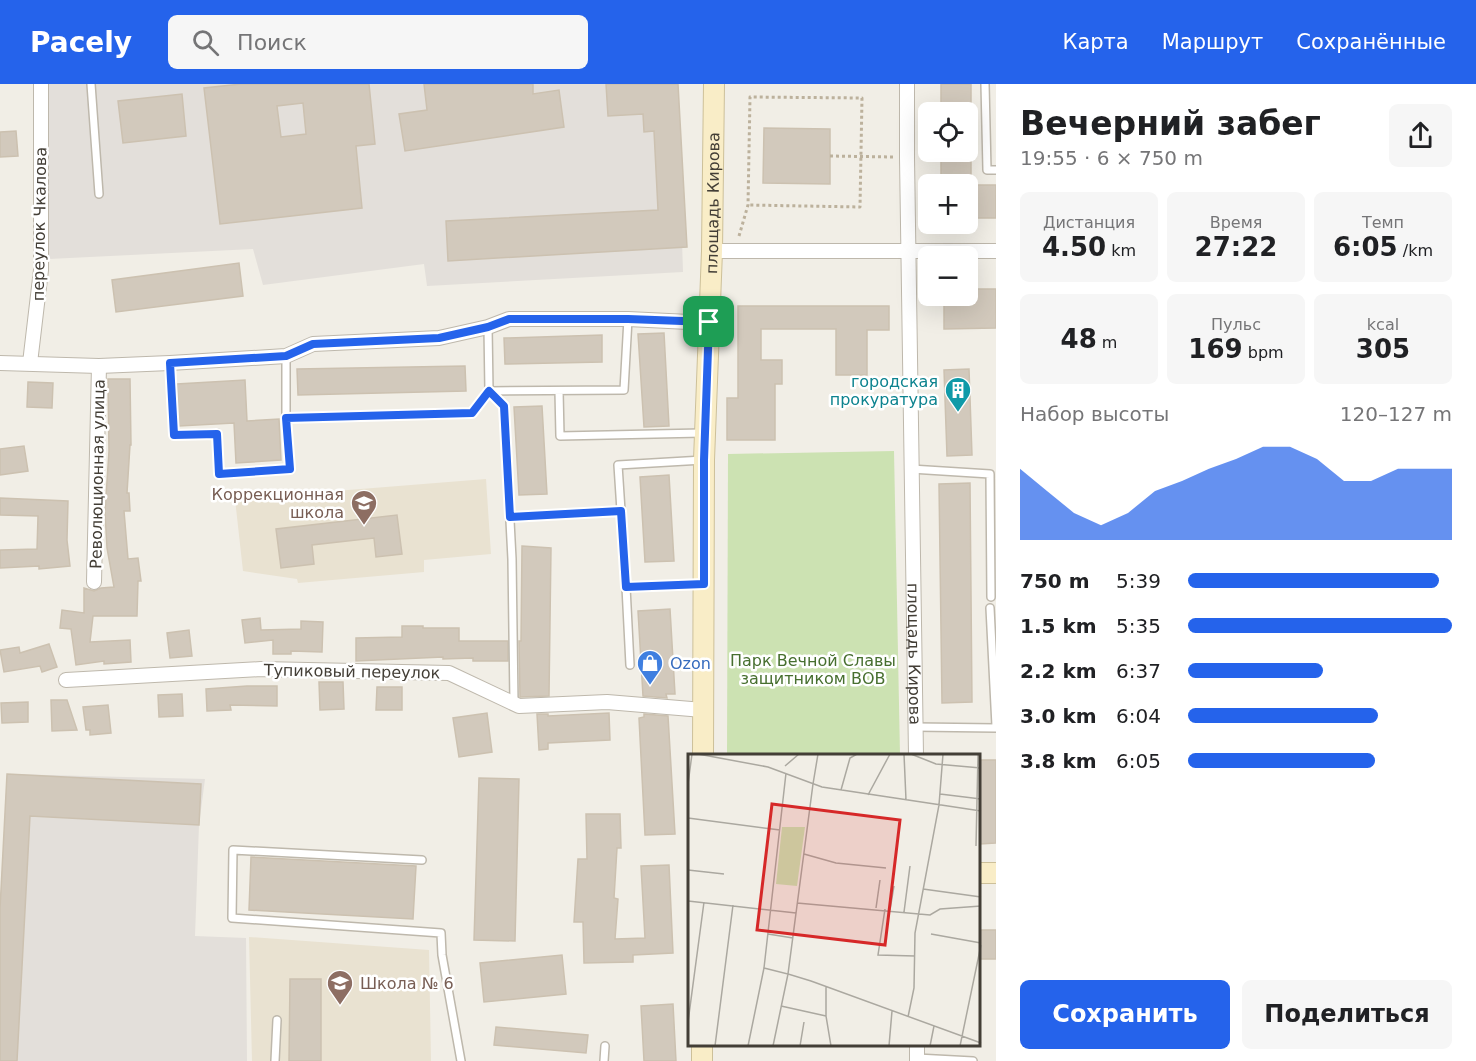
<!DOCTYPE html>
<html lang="ru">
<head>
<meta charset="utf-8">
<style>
	:root { --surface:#fff; --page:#f6f6f6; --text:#202124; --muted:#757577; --accent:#2563eb }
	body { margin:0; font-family:"DejaVu Sans",sans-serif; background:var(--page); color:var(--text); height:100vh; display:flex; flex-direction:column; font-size:22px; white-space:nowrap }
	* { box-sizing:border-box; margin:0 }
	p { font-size:20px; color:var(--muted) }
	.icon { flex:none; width:33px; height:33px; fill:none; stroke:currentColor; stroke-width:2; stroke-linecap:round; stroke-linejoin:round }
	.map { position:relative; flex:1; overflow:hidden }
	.panel { display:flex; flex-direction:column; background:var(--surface); width:480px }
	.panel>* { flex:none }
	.fabs { position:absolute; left:918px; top:18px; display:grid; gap:12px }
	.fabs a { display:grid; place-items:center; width:60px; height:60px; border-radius:9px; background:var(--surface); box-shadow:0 6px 24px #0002; font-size:30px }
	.pin { position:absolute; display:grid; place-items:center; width:51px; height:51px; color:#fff; margin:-26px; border-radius:12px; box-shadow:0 3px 9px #0006 }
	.round { display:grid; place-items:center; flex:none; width:63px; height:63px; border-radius:9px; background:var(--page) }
	.summary { display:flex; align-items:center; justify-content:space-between; height:102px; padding:0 24px }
	h1 { font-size:33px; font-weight:600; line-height:45px }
	.stats { display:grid; grid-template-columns:repeat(3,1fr); gap:9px; height:102px; padding:6px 24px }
	.stats div { display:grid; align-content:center; border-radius:9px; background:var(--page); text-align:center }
	.stats b { font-size:26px; font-weight:600 }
	.stats small { font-size:16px; font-weight:400 }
	.stats p { font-size:16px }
	.chart { height:168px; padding:12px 24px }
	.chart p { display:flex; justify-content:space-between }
	.chart svg { width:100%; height:108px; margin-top:6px; fill:var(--accent); opacity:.7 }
	.button { display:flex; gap:12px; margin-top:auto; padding:12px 24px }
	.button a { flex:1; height:69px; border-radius:9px; background:var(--accent); color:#fff; font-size:24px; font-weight:600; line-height:69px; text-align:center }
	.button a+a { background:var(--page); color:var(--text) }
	ul { padding:0 24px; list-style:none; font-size:20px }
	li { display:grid; grid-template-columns:96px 72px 1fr; align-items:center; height:45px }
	li i { height:15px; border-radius:8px; background:var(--accent) }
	header { display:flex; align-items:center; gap:36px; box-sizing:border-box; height:84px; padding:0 30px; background:var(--accent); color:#fff }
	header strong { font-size:28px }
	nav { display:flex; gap:33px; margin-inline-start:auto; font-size:21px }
	.search { width:420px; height:54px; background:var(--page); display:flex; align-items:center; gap:15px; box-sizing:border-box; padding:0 21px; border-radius:9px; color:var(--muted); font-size:22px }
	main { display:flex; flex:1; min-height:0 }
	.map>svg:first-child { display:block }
</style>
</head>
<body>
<header>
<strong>Pacely</strong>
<div class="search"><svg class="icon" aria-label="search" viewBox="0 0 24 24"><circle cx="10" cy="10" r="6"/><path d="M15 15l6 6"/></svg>Поиск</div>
<nav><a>Карта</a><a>Маршрут</a><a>Сохранённые</a></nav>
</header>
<main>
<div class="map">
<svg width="996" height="977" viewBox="0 0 996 977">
	<rect width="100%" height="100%" fill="#f1eee6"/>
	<path fill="#e3dfda" d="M45 0H677L683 188 427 202 424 180 263 201 253 165 49 175Z
		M7 690 205 695 199 741 195 852 246 854 247 977H0V825Z"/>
	<path fill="#e9e2d1" d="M486 395 491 470 424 476V488L298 499 297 495 243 487 235 415Z
		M249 853 429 866 431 977H252Z"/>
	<path fill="#cce2b2" d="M894 367 900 671H727L728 370Z"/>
	<path fill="#d2c9bc" stroke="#ccc1b0" stroke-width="1.5" fill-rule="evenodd" d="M241 0H369L375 60 356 62 362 124 220 140 204 4ZM303 19 306 50 281 53 277 22Z
		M424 0H533V10L559 6 564 43 405 67 399 30 427 26Z
		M606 0H678L687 163 448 177 446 137 658 126 654 47 644 48 643 30 608 32Z
		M941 0H971V28H941Z
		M182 10 186 52 123 59 118 17Z
		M764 44 830 45V100L763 99Z
		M16 47 18 72 0 73V48Z
		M941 68H971V100H941Z
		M968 101H996V134H968Z
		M239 179 243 212 116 228 112 196Z
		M968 205H996V244L944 245V212H968Z
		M738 222H889V246H867V291H836V245H761V276H782V300H775V356H727V314H738Z
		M664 249 669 342 644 343 638 250Z
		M602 251V278L505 280 504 254Z
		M465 282 466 307 298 311 297 285Z
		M969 285 972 371 947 372 944 286Z
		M108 295H130L131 361H130L127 409H129L130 427H124L128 475 138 474 141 497H138L137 532H93L90 558 130 556 131 578 104 580V577L76 581 71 545 60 544 62 526 84 529V504L94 507 101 504 114 503 107 464 105 428 109 367Z
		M245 296 247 337 279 335 281 376 236 379 234 339 179 342 177 300Z
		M28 298 53 299 52 324 27 323Z
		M542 322 547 410 519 411 514 323Z
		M24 362 28 387 0 391V365Z
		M669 391 674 477 645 478 640 393Z
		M970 399 972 618 942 619 939 400Z
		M0 414 68 417 67 456 70 482 39 485V482L0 484V466L37 465 38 432 0 431Z
		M397 431 402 470 376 473 374 454 312 461 314 480 281 484 276 445Z
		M522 462 551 464 549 612 520 613 519 557H521Z
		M670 525 675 610H666L667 614 643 612 638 527Z
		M260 534 261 546 301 545V537L323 538 322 568 291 567V570H273V556L245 559 242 536Z
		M402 542H423V544H459V557H508V577H473V574L443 575V573L356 577V554L402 553Z
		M189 546 192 572 170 574 167 549Z
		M49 560 57 583 42 588 40 582 4 588 0 566 19 563 20 569Z
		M319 598H343L344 625 320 626Z
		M247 602H277V622L230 621 231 626 207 627 206 605Z
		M377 603H402V626H376Z
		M182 610 183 632 159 633 158 611Z
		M51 616H67L77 646 52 647Z
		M28 618V638L2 639 1 619Z
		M108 621 111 649 90 651V646H86L83 623Z
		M487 629 492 668 459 673 453 634Z
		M609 629 610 656 548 659V665L539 666 537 630H548V632Z
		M644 630 668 632 675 750 645 751 639 634 644 633Z
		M980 676H996V759L980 760Z
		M7 690 201 700 199 741 30 732 17 977H0V825Z
		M479 694 519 695 515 857 474 856Z
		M586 730H620L621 764H617L614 814 618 815 615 855 645 854 641 782 669 781 673 869 633 871V878L584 879 583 838H574L578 775H587Z
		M251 773 416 782 413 835 249 826Z
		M980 846H996V875H980Z
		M562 871 566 910 484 918 480 879Z
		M290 895H321V977H289Z
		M673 920 676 977H644L641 922Z
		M496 943 588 951 586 969 494 961Z"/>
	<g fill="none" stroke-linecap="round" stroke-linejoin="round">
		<g stroke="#beb8ac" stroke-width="10">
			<path id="lane" d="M91 0 99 110
				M985 0 987 86H996
				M488 243 489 307 504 322 512 475 514 619
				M170 279 174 351 217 349 219 390 290 385 286 334V272
				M559 307 560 352 702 349
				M286 334 472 329 489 307 624 306 628 235
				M911 385 990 390 991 513
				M510 433 621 427
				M701 500 626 503 618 381 703 376
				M626 503 630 581
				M990 524 996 642
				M915 643 996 644
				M422 776 233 766 232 834 441 849 442 871 461 977
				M917 974 973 977
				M275 977 277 936
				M604 977 605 962"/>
		</g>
		<g stroke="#beb8ac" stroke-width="16">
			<g id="street">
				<path id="s1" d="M907 0V74L916 671"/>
				<path d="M712 167H996"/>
				<path d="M0 279 99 282 170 279 286 272 313 260 439 254 488 243 509 235H628L709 239"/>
				<path d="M30 279 41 186V0"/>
				<path d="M94 498 99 282"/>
				<path d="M66 596 261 585 449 589 519 622 607 618 703 626"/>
				<path d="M917 960V977"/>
			</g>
		</g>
		<g stroke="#cdc099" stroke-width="22">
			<g id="secondary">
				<path id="s2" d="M703 671 704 376 712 167 714 0"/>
				<path d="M980 789H996"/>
				<path d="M702 977V960"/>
			</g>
		</g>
		<path stroke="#bcb19c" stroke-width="3" stroke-dasharray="3 3" stroke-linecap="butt" d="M830 72 893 73
			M739 152 748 121 750 13 862 14 860 123 748 121"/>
		<use href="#lane" stroke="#fff" stroke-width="7"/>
		<use href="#street" stroke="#fff" stroke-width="14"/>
		<use href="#secondary" stroke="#f9edc7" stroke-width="20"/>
	</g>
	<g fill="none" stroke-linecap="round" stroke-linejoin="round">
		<g stroke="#fff" stroke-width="12">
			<path id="route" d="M509 235H628L709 238 704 376V500L626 503 621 427 510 433 504 322 489 307 472 329 286 334 290 385 219 390 217 350 174 351 170 279 286 272 313 260 439 254 488 243Z"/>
		</g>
		<use href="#route" stroke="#2563eb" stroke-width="8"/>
	</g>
	<defs>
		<g id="building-pin" transform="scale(1.35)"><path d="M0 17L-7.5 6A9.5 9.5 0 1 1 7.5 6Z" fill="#0f9aa8" stroke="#fff"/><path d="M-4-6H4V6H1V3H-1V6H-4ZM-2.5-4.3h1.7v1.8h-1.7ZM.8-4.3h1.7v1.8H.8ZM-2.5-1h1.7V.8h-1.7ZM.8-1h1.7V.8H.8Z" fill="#fff"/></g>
		<g id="school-pin" transform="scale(1.35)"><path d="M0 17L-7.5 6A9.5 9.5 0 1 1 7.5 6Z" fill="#8d6e63" stroke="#fff"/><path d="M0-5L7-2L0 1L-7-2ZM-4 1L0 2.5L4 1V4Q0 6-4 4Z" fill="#fff"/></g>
		<g id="shop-pin" transform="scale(1.35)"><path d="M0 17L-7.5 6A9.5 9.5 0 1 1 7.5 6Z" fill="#3f7fe0" stroke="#fff"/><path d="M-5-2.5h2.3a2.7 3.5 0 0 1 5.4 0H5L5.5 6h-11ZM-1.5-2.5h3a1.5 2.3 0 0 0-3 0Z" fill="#fff"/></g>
	</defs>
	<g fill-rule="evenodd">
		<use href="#building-pin" x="958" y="306"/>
		<use href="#school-pin" x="364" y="419"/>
		<use href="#shop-pin" x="650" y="579"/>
		<use href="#school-pin" x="340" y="899"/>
	</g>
	<g text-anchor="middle" stroke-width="5" stroke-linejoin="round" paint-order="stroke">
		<g font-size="16" fill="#433e36" stroke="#fff">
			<text dy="6" stroke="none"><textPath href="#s2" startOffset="552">площадь Кирова</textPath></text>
			<text transform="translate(39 140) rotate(-89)" y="6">переулок Чкалова</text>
			<text transform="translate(97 390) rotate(-89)" y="6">Революционная улица</text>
			<text dy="6" stroke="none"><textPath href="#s1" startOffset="570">площадь Кирова</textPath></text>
			<text transform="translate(352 587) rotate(1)" y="6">Тупиковый переулок</text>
		</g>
		<g font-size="16" fill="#0d838f" stroke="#fff" text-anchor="end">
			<text x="938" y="303">городская<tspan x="938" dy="18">прокуратура</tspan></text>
		</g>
		<g font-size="16" fill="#785e54" stroke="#fff" text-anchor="end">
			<text x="344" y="416">Коррекционная<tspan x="344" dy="18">школа</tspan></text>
			<text x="360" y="905" text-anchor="start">Школа № 6</text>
		</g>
		<g font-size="16" fill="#476f2f" stroke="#fff">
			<text x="813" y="582">Парк Вечной Славы<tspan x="813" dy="18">защитником ВОВ</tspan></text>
		</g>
		<g font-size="16" fill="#366cbe" stroke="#fff" text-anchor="start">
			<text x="670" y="585">Ozon</text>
		</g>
	</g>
	<g transform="translate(688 670)">
		<rect width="292" height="292" fill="#f1eee6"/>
		<path d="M94 73H117L109 132 88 130Z" fill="#cce2b2"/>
		<path fill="none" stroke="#aba8a0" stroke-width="1.5" d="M10 0 80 13 134 33 293 57M216 0 218 46M223 0 248 10 293 14M97 12 111 0M0 30 4 0M125 30 130 0M153 36 162 4 169 0M252 40 293 45M180 41 202 0M0 64 92 76M288 92 290 0M116 100 148 109 198 114M0 116 36 120M235 135 293 143M0 147 108 159M109 149 242 161 252 155 293 152M188 154 192 126M197 155 190 201 227 202M202 156 206 132M216 158 222 112M80 180 105 184M243 180 293 189M76 214 100 220 85 292M123 227 293 289M123 227 100 220 125 30M138 232V262L143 292M93 252 138 262M220 263 226 234 227 179 251 51 255 0M0 268 16 148M27 292 45 151M60 292 76 214 98 19M112 292 116 268M201 292 204 257M242 292 246 272M272 292 293 191"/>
		<path fill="#d62828" fill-opacity="0.15" stroke="#d62828" stroke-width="3" d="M84 50 212 66 197 191 69 176Z"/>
		<rect width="292" height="292" fill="none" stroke="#433e36" stroke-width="3"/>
	</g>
</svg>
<div class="fabs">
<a><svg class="icon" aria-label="locate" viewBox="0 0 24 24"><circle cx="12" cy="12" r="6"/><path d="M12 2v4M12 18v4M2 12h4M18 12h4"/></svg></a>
<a>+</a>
<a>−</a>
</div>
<div class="pin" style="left:709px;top:238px;background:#1e9e55"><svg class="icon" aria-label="arrive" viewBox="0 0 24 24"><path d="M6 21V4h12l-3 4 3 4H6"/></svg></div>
</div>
<section class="panel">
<div class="summary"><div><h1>Вечерний забег</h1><p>19:55 · 6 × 750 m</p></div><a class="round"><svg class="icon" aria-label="share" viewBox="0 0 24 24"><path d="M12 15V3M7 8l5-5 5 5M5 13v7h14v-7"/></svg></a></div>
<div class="stats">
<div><p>Дистанция</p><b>4.50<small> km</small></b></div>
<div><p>Время</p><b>27:22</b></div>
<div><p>Темп</p><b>6:05<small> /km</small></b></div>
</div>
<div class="stats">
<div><b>48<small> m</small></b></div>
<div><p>Пульс</p><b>169<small> bpm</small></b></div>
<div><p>kcal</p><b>305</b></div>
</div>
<div class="chart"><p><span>Набор высоты</span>120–127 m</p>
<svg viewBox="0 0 160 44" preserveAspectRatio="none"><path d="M0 44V15L10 24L20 33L30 38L40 33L50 24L60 20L70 15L80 11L90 6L100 6L110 11L120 20L130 20L140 15L150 15L160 15V44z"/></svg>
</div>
<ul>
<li><b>750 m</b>5:39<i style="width:95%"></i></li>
<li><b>1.5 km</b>5:35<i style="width:100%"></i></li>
<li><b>2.2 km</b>6:37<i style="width:51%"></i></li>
<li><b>3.0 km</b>6:04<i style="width:72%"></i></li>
<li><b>3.8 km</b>6:05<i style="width:71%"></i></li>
</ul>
<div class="button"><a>Сохранить</a><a>Поделиться</a></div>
</section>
</main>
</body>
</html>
